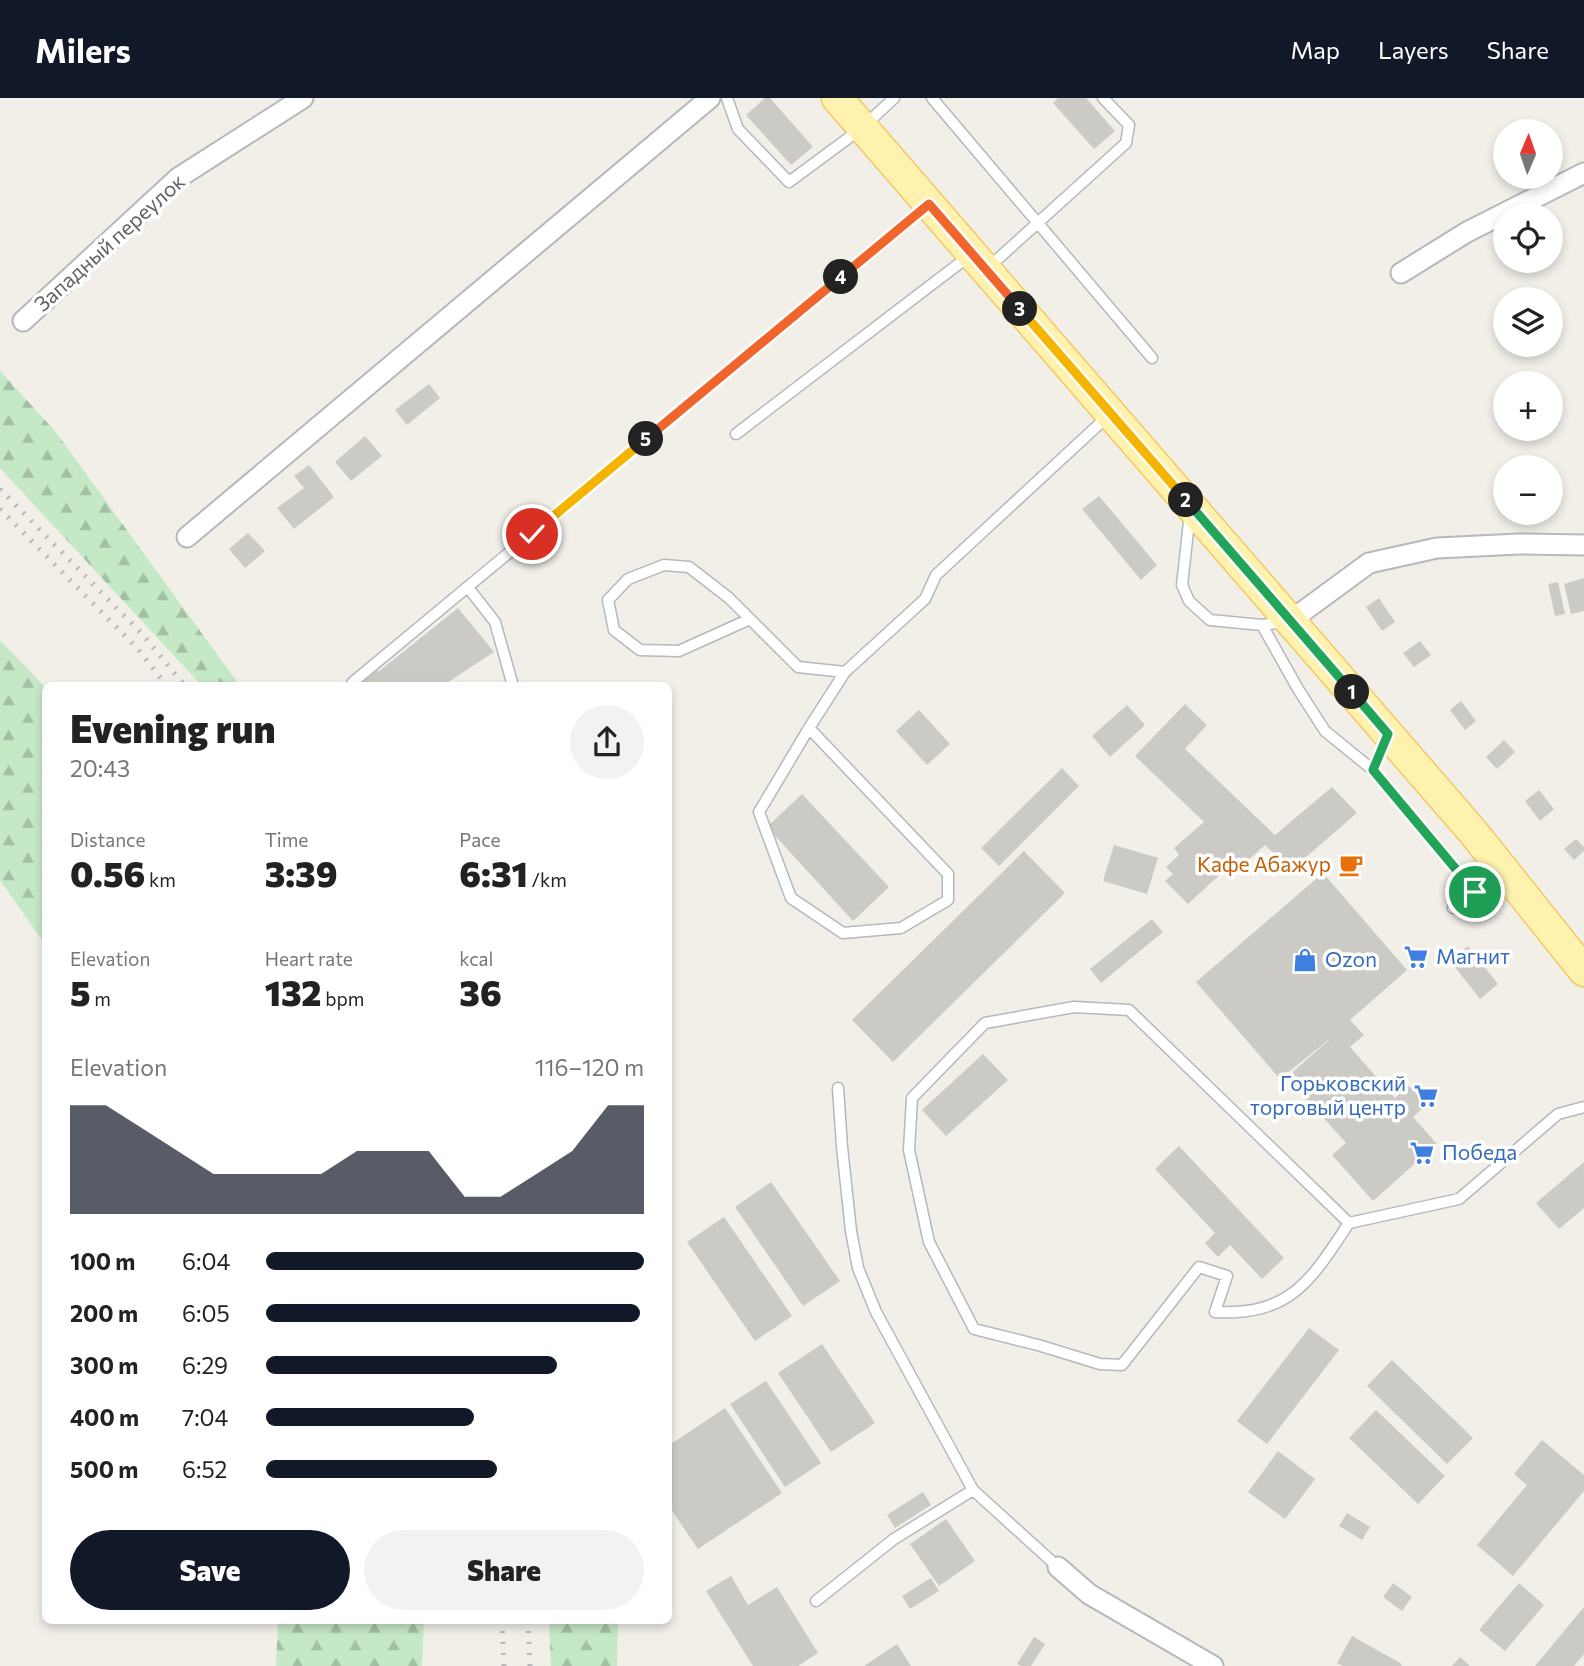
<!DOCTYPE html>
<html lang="en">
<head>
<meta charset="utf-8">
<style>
	:root { --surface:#fff; --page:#f2f2f2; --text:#222; --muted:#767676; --accent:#111827 }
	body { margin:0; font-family:Commissioner,sans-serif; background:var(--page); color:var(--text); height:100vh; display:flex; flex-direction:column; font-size:26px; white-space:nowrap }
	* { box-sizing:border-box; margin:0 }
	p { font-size:23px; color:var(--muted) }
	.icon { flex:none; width:38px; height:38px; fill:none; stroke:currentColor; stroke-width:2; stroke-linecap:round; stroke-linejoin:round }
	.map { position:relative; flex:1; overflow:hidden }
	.side { position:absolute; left:42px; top:584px; width:630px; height:942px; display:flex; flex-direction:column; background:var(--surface); border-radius:10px; box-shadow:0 4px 10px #0003 }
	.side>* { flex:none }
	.needle { width:46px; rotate:2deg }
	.controls { position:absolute; left:1493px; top:21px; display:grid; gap:14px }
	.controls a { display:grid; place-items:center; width:70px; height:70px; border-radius:50%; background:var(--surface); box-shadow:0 4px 10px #0003; font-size:35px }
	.pin { position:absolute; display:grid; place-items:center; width:60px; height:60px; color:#fff; margin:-30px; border:4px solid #fff; border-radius:50%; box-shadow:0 2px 7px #0007 }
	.km { position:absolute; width:35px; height:35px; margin:-18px; border-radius:50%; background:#222; color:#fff; font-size:19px; line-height:35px; text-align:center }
	.round { display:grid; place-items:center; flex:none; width:74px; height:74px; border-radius:37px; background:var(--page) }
	.summary { display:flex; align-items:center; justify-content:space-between; height:119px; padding:0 28px }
	h1 { font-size:38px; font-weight:800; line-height:52px }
	.figures { display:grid; grid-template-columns:repeat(3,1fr); gap:10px; height:119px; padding:7px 28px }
	.figures div { display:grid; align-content:center }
	.figures b { font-size:35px; font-weight:800 }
	.figures small { font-size:19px; font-weight:400 }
	.figures p { font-size:19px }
	.chart { height:196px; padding:14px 28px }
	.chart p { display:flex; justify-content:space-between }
	.chart svg { width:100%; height:126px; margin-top:7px; fill:var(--accent); opacity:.7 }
	.primary-button { display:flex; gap:14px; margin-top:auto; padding:14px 28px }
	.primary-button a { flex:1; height:80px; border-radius:42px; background:var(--accent); color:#fff; font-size:28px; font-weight:800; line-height:80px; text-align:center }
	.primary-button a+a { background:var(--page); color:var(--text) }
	ul { padding:0 28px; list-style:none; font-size:23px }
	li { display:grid; grid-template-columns:112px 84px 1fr; align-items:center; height:52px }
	li i { height:18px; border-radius:9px; background:var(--accent) }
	header { display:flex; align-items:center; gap:42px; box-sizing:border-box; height:98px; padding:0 35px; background:var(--accent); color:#fff }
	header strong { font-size:33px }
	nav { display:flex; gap:38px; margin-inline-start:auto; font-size:24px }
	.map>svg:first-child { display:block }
</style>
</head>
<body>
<header>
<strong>Milers</strong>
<nav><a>Map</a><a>Layers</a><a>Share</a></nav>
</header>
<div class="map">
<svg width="1584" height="1568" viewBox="0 0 1584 1568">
	<defs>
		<pattern id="forest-firs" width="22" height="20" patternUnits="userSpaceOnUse" patternTransform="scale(1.75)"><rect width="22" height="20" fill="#c5e8c5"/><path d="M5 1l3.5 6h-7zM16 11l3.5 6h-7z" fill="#a3c0a4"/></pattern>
	</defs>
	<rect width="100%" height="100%" fill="#f1efe8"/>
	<path fill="url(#forest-firs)" d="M0 273 55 333 240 588H202L0 370Z
		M0 542 45 589V846L0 782Z
		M278 1523H424L422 1568H276Z
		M549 1523H618L617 1568H551Z"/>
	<path fill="#cccac5" d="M765 0H770L813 49 791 67 746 17Z
		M1058 0H1086L1115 33 1094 51 1053 5Z
		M429 286 440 300 407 327 395 312Z
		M365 338 382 358 351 383 335 364Z
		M309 367 334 399 294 431 277 410 304 390 294 378Z
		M1099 398 1157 467 1141 482 1082 411Z
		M248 435 265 453 245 470 229 451Z
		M1584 480V513L1571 516 1564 486Z
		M1558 484 1565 516 1555 518 1548 486Z
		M1379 500 1395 524 1382 533 1366 509Z
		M458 510 494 554 442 588H355L375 566 378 574Z
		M1420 543 1431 557 1414 569 1403 555Z
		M1461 603 1476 623 1465 632 1450 612Z
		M1185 606 1207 627 1185 651 1275 737 1332 689 1357 715 1291 772 1265 747 1244 766 1239 759 1188 806 1165 783 1173 776 1166 769 1179 757 1174 750 1204 724 1135 658Z
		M1127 607 1145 627 1110 659 1092 638Z
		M919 612 950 646 927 667 896 633Z
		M1504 642 1515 654 1497 671 1486 659Z
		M1062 670 1079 688 999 768 981 750Z
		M1539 692 1554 711 1540 723 1525 703Z
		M802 696 889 789 853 823 767 729Z
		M1576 741 1584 749V753L1574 762 1564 751Z
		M1114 747 1158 760 1147 796 1103 783Z
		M1024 753 1065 795 893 964 852 922Z
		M1323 775 1407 872 1350 922 1364 937 1350 949 1395 1000 1409 988 1426 1007 1413 1019 1437 1046 1373 1103 1332 1057 1346 1045 1287 979 1337 935 1280 981 1196 884Z
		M1152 821 1163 834 1101 885 1090 871Z
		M1468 848 1498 886 1480 901 1450 863Z
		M983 956 1008 982 946 1038 922 1012Z
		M1179 1048 1284 1160 1262 1181 1230 1147 1218 1159 1205 1145 1215 1135 1155 1071Z
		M1584 1064V1110L1559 1131 1536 1105Z
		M771 1084 840 1183 803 1208 735 1109Z
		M724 1119 792 1218 755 1243 687 1144Z
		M1309 1230 1339 1252 1267 1346 1237 1323Z
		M822 1246 875 1325 831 1354 778 1275Z
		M1392 1262 1473 1340 1447 1366 1367 1288Z
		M766 1283 821 1365 785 1389 730 1306Z
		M725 1310 782 1395 698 1451 668 1407V1348Z
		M1376 1312 1445 1378 1418 1406 1349 1340Z
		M1542 1342 1584 1377V1393L1513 1478 1477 1447 1527 1387 1514 1376Z
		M1278 1353 1315 1381 1285 1421 1248 1394Z
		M923 1394 931 1407 895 1430 887 1417Z
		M1347 1415 1370 1429 1362 1442 1339 1428Z
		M946 1421 975 1463 939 1488 910 1446Z
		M731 1478 748 1507 777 1489 818 1555 798 1568H753L706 1493Z
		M931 1480 939 1493 910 1511 902 1498Z
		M1393 1485 1412 1499 1402 1513 1383 1499Z
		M1519 1485 1544 1507 1505 1553 1479 1532Z
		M1584 1509V1556L1574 1568H1535Z
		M1352 1538 1402 1566 1401 1568H1343L1337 1565Z
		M1034 1539 1045 1546 1031 1568H1021L1017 1566Z
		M897 1546 911 1568H864Z
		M1460 1559 1470 1568H1452Z"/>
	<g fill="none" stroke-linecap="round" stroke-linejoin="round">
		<g stroke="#b5b8bc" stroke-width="13">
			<path id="service" d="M727 0 738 31 789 84 862 30 894 0
				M932 0 1152 260
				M989 169 1126 45 1129 27 1103 0
				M736 336 969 158
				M1190 415 1182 487 1189 503 1210 522 1262 527 1283 524
				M466 490 470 492 495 524 513 588
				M750 521 679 553 640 552 614 532 608 502 628 481 664 467 689 469 729 500 798 569 845 574 925 501 936 477 1108 318
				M1262 527 1298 591 1325 633 1373 672
				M351 588 353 584 926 109
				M809 630 948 776V802L901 830 843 835 791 800 759 714 809 630 845 574
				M1386 641 1373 672 1475 794
				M1453 810 1501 776
				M838 990 842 1049 851 1133 858 1170 876 1214 973 1392 1058 1469
				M1349 1125 1129 912 1074 909 985 925 912 1000 909 1052 929 1144 974 1231 1038 1247 1100 1266 1122 1267 1199 1169 1227 1178 1215 1214C1291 1218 1311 1182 1349 1125L1459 1101 1558 1016 1584 1009
				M816 1503 894 1441 973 1392"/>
		</g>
		<g stroke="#b5b8bc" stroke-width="23">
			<path id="minor" d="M1401 175 1467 134 1584 75
				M23 223 178 80 303 0
				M187 439 710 0
				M1290 523 1369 465 1437 450 1519 446 1584 447
				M1058 1469 1089 1496 1213 1568"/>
		</g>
		<g stroke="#f2c960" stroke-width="33">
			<path id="primary" d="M837 0 1473 734 1584 873"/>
		</g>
		<use href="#service" stroke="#fff" stroke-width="10"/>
		<use href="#minor" stroke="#fff" stroke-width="19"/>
		<use href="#primary" stroke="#fff2af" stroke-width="30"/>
		<path stroke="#b6b7b8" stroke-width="5" stroke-dasharray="2 9" stroke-linecap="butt" d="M0 391 143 537 185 588
			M0 411 137 550 167 588
			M502 1522 504 1568
			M528 1522 530 1568"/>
	</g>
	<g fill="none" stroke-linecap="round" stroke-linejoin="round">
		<g stroke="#fff" stroke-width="14">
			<path id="split-1" d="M1352 594 1388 636 1373 672 1475 794"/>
		</g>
		<g stroke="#fff" stroke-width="14">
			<path id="split-2" d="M1186 402 1352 594"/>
		</g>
		<g stroke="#fff" stroke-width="14">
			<path id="split-3" d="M1020 211 1186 402"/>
		</g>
		<g stroke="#fff" stroke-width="14">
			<path id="split-4" d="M841 179 929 106 1020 211"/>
		</g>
		<g stroke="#fff" stroke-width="14">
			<path id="split-5" d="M646 341 841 179"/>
		</g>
		<g stroke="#fff" stroke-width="14">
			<path id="split-6" d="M532 436 646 341"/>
		</g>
		<use href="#split-1" stroke="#22a559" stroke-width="9"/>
		<use href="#split-2" stroke="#22a559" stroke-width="9"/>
		<use href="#split-3" stroke="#f5b400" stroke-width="9"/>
		<use href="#split-4" stroke="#f0652b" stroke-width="9"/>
		<use href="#split-5" stroke="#f0652b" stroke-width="9"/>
		<use href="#split-6" stroke="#f5b400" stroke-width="9"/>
	</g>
	<defs>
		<g id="cafe-bare" transform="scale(1.89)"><path d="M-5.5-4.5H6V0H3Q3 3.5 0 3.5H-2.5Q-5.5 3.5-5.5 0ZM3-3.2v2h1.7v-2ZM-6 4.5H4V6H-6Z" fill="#e8710a" stroke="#fff" stroke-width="2.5" paint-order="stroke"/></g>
		<g id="supermarket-bare" transform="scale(1.89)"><path d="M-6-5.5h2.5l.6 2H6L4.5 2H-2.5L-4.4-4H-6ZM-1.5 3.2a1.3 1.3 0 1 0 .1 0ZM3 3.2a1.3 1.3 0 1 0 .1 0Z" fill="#3f7fe0" stroke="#fff" stroke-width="2.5" paint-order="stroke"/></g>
		<g id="shop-bare" transform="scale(1.89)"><path d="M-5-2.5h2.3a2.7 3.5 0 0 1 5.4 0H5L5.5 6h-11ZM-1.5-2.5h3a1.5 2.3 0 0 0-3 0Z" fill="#3f7fe0" stroke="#fff" stroke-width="2.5" paint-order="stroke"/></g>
	</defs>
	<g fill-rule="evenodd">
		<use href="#cafe-bare" x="1351" y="767"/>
		<use href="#supermarket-bare" x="1416" y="859"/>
		<use href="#shop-bare" x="1305" y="862"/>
		<use href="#supermarket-bare" x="1426" y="998"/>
		<use href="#supermarket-bare" x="1422" y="1055"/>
	</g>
	<g text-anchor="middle" stroke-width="7" stroke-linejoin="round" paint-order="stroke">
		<g font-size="21" fill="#5f6368" stroke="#fff">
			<text transform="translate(110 145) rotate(-42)" y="7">Западный переулок</text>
		</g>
		<g font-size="21" fill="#c56008" stroke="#fff" text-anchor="end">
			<text x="1331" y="774">Кафе Абажур</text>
		</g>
		<g font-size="21" fill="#366cbe" stroke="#fff" text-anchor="start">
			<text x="1436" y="866">Магнит</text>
			<text x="1325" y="869">Ozon</text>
			<text x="1406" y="993" text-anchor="end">Горьковский<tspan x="1406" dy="24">торговый центр</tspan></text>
			<text x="1442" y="1062">Победа</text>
		</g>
	</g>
</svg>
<div class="controls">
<a><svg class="needle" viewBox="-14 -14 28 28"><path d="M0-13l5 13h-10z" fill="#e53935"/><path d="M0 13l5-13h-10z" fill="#767676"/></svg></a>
<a><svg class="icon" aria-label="locate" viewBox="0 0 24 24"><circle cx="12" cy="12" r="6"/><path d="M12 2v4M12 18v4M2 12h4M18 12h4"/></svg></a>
<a><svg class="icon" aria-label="layers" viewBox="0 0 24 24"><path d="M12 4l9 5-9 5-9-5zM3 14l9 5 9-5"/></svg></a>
<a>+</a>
<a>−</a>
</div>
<div class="pin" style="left:1475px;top:794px;background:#1e9e55"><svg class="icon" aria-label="arrive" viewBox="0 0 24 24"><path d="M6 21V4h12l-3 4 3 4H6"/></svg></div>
<div class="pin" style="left:532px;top:436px;background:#d93025"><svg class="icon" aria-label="check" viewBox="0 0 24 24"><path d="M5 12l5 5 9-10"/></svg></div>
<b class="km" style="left:1352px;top:594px">1</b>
<b class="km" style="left:1186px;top:402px">2</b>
<b class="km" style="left:1020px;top:211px">3</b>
<b class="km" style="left:841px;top:179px">4</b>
<b class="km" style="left:646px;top:341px">5</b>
<section class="side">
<div class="summary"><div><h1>Evening run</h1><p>20:43</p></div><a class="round"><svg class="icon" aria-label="share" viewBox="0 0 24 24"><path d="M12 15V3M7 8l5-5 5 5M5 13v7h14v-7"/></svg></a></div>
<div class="figures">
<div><p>Distance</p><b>0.56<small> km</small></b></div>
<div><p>Time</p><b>3:39</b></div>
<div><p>Pace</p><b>6:31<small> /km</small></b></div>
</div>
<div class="figures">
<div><p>Elevation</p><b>5<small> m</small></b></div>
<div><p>Heart rate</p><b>132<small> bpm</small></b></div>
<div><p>kcal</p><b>36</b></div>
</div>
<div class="chart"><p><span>Elevation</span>116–120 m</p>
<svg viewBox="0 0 160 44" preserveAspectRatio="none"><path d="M0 44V6L10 6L20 14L30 22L40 30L50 30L60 30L70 30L80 22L90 22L100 22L110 38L120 38L130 30L140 22L150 6L160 6V44z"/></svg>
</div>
<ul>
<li><b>100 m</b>6:04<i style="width:100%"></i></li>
<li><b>200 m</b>6:05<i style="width:99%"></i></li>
<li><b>300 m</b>6:29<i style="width:77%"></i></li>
<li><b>400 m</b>7:04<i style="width:55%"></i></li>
<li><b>500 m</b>6:52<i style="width:61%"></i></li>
</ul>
<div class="primary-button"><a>Save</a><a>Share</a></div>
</section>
</div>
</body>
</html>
